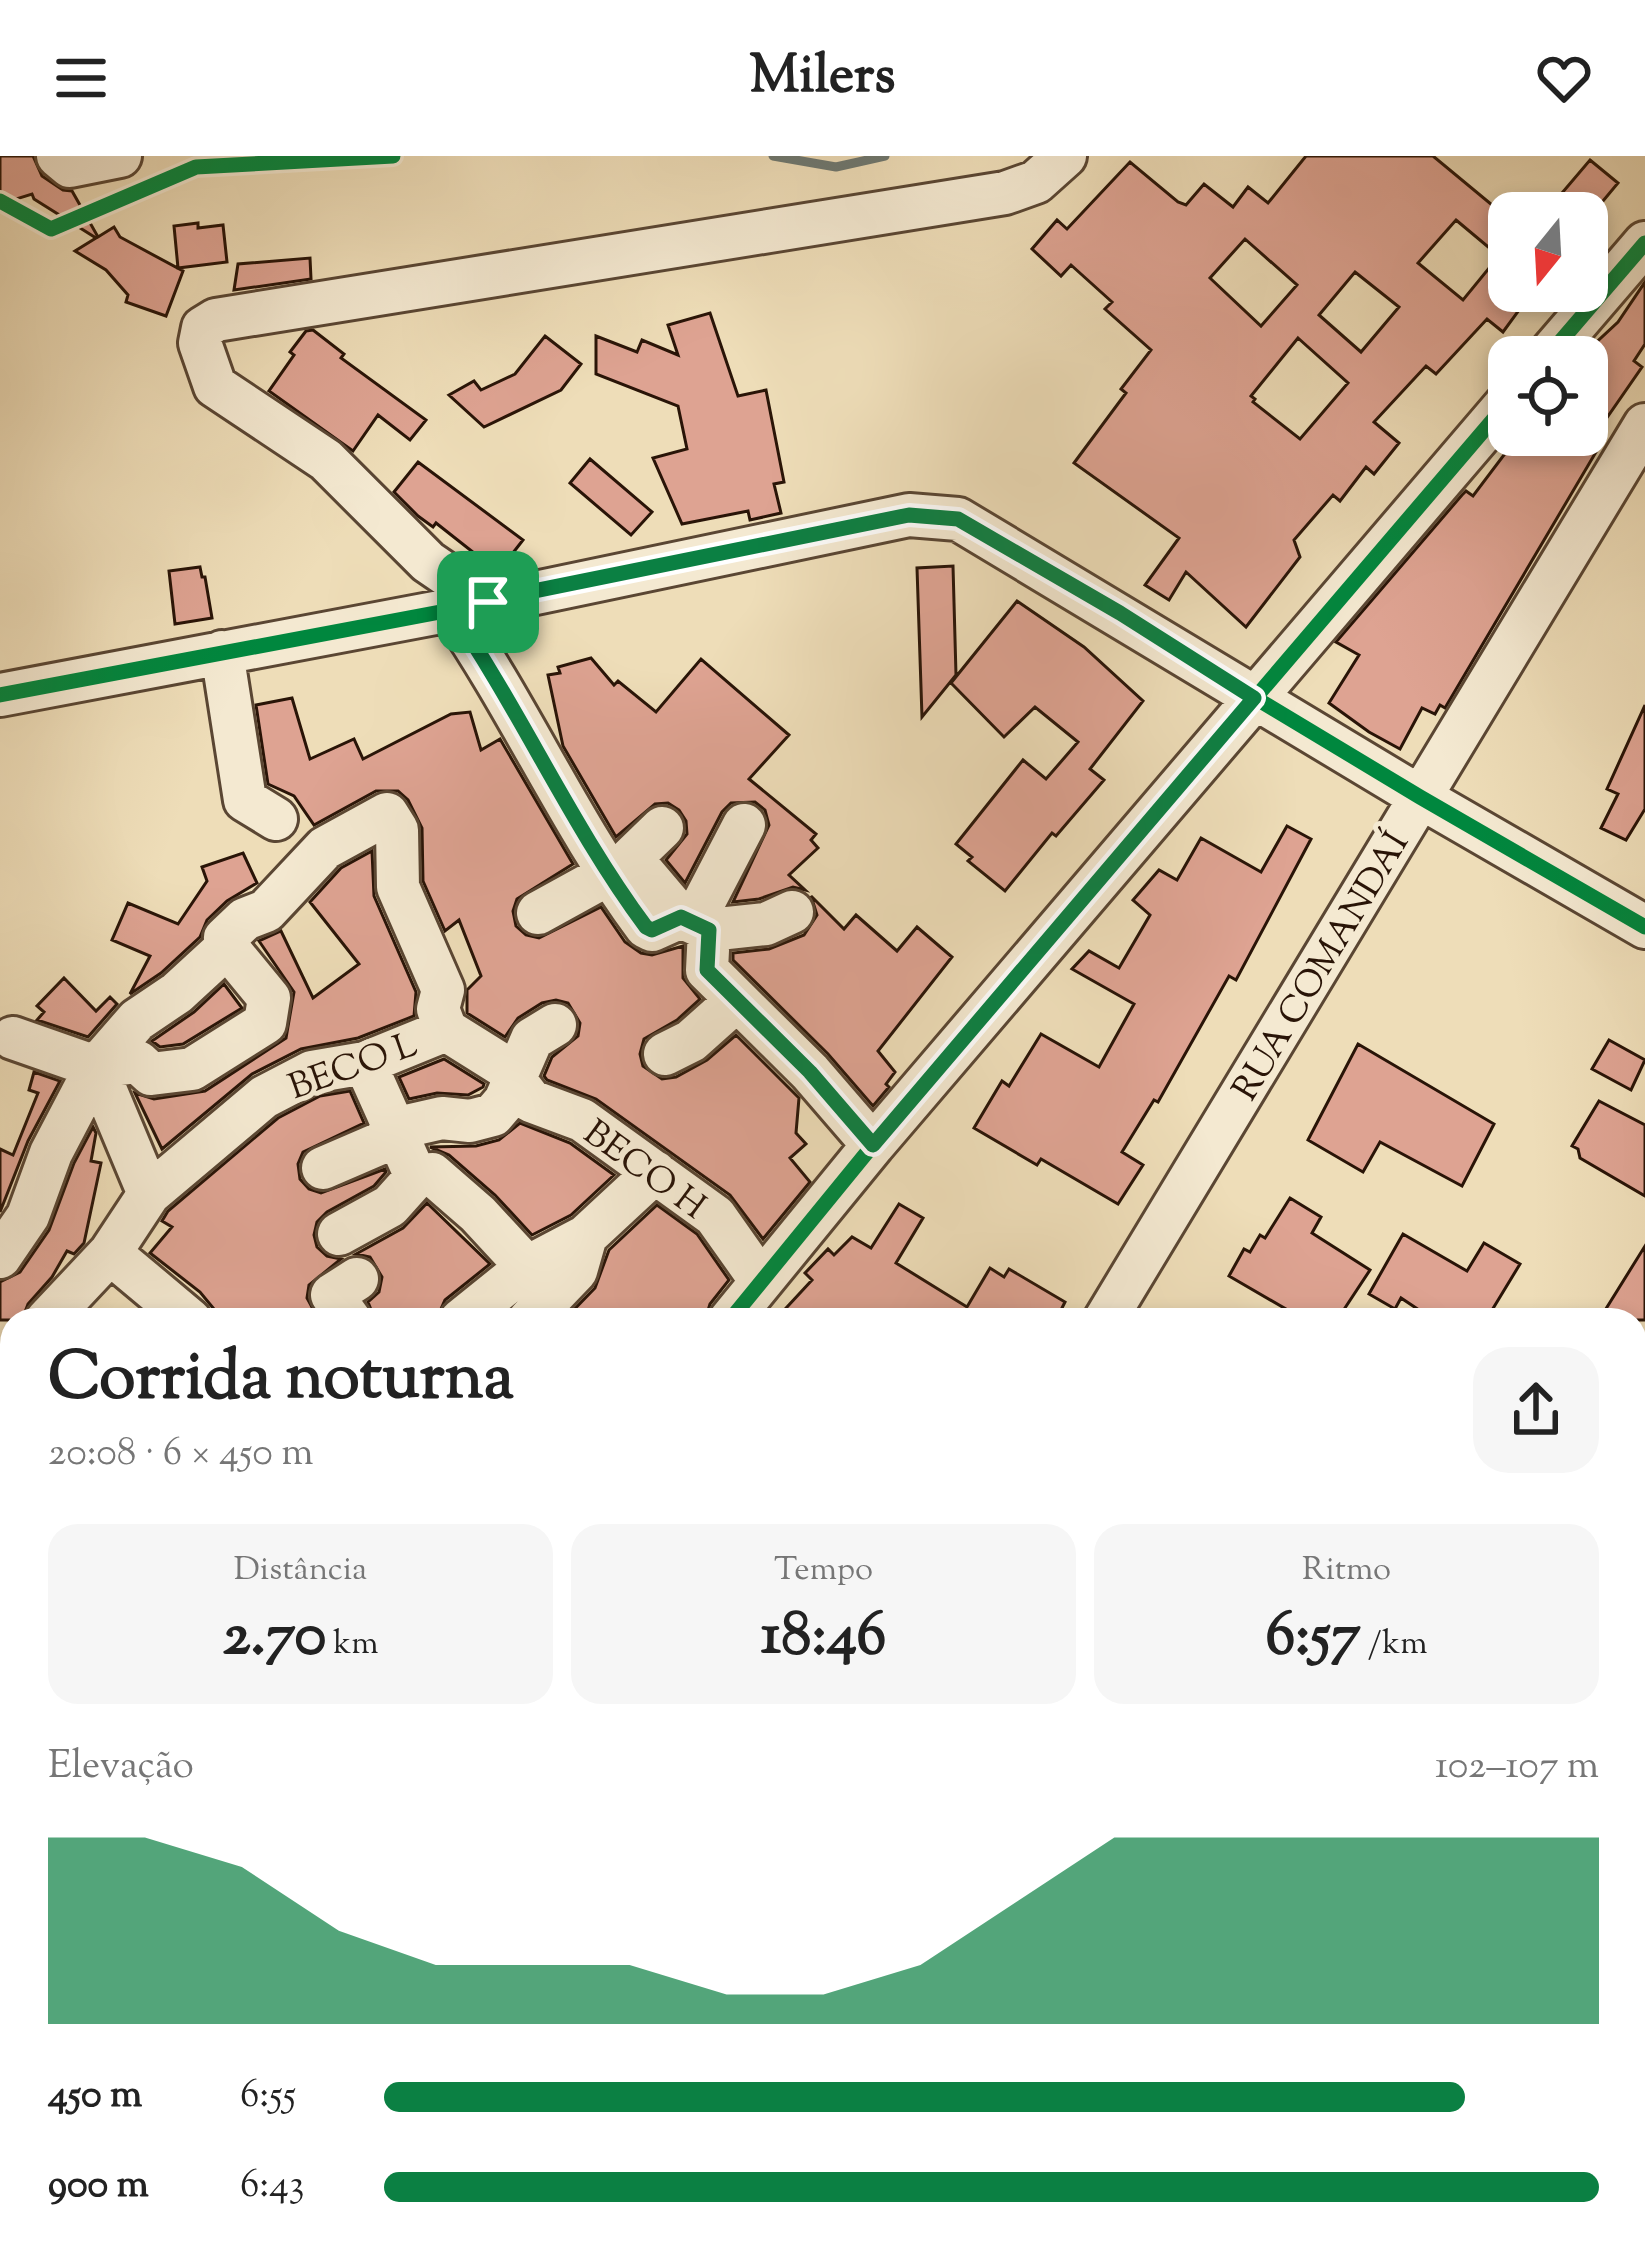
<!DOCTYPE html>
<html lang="pt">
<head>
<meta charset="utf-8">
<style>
	:root { --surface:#fff; --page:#f6f6f6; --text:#222; --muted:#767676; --accent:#0b8043 }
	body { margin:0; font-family:"Sorts Mill Goudy",serif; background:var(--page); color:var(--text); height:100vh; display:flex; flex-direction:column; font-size:45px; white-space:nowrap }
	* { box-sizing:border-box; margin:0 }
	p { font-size:39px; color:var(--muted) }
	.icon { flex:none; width:66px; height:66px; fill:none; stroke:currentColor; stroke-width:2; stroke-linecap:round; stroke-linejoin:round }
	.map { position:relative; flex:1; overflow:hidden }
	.drawer { position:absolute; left:0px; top:1152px; width:1647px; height:951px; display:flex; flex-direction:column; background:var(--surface); border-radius:36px 36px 0 0; box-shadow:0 6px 18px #0003 }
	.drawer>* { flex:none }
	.needle { width:78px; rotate:198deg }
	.fabs { position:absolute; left:1488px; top:36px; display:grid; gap:24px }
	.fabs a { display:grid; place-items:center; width:120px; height:120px; border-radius:24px; background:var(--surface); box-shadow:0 6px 18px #0003; font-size:60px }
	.pin { position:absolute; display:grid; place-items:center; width:102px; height:102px; color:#fff; margin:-51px; border-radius:24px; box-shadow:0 6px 18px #0006 }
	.round { display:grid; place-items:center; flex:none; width:126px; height:126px; border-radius:36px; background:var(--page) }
	.overview { display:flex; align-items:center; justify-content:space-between; height:204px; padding:0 48px }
	h1 { font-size:66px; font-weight:700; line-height:90px }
	.metrics { display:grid; grid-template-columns:repeat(3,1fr); gap:18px; height:204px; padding:12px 48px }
	.metrics div { display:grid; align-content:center; border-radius:30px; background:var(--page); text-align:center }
	.metrics b { font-size:60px; font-weight:700 }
	.metrics small { font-size:33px; font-weight:400 }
	.metrics p { font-size:33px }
	.chart { height:336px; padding:24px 48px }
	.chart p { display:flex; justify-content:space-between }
	.chart svg { width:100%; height:216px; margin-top:12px; fill:var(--accent); opacity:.7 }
	ul { padding:0 48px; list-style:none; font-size:39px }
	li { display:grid; grid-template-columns:192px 144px 1fr; align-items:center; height:90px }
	li i { height:30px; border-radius:15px; background:var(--accent) }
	header { display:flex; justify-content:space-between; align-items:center; height:156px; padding:0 48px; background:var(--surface); font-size:54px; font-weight:700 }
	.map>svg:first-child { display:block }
</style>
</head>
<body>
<header><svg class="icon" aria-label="menu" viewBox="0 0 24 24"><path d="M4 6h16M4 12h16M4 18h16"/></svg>Milers<svg class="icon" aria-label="heart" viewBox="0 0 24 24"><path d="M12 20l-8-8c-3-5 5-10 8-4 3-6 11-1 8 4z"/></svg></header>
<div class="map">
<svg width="1645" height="2101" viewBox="0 0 1645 2101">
	<rect width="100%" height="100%" fill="#eeddb8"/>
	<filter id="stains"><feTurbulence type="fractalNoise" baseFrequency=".00167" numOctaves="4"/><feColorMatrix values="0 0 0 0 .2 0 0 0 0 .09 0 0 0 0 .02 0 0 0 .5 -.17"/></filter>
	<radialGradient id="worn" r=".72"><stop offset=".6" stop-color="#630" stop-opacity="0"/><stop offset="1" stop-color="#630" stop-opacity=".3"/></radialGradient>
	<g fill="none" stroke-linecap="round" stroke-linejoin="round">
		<path stroke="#6e7871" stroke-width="9" d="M773 0 836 11 885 0
			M0 45 51 73 196 11 393 0"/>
	</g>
	<path fill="#dea392" stroke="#291407" stroke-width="3" fill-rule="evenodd" d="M0 0H33L42 20 63 34 72 35 98 81 114 71 120 81 183 115 166 160 126 146 128 139 106 114 75 95 96 82 34 43 32 38 0 48Z
		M1306 0H1433L1509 63V135H1533L1503 176 1487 163 1436 218 1426 210 1374 266 1399 287 1374 318 1366 311 1340 345 1333 339 1294 384 1300 401 1246 471 1186 416 1169 444 1145 429 1179 382 1074 307 1126 237 1121 233 1151 194 1105 153 1112 146 1071 109 1061 120 1032 93 1057 64 1067 73 1130 6 1178 46 1186 49 1204 28 1233 51 1248 31 1268 47ZM1456 64 1499 100 1463 144 1418 107ZM1245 83 1297 129 1261 170 1210 122ZM1355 116 1399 151 1361 196 1319 159ZM1298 182 1348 227 1300 283 1253 246 1255 243 1251 240Z
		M1590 4 1618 27 1593 57H1545Z
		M198 67V72L223 69 227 106 178 112 174 70Z
		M310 102 311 123 234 134 238 108Z
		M1645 126V188L1634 205 1642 211 1595 279H1600L1591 291 1596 296 1445 552 1440 549 1435 558 1422 552 1400 593 1369 576 1329 547 1359 499 1336 486 1462 339 1466 335 1473 340 1519 279H1587V195L1618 166Z
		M710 157 738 240 766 234 784 326 774 328 781 357 750 364 748 355 682 368 653 302 687 293 678 250 596 218V180L637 196 642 184 678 199 668 169Z
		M313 174 344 198 341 202 426 264 410 284 378 259 353 295 269 235 294 199 290 196 306 175Z
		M545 180 581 208 561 234 484 271 449 239 474 225 481 234 515 218Z
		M590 303 652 356 631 379 570 327Z
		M418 306 523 384 498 416 436 367 433 371 418 360 394 336Z
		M953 410 956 519 922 561 917 412Z
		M200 411 202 421H205L212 462 175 468 169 415Z
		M1017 445 1084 491 1143 545 1090 613 1104 624 1056 680 1052 677 1005 735 968 705 972 701 956 688 1023 604 1046 623 1078 586 1035 551 1004 581 951 527Z
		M591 502 614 529 618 525 656 556 701 503 789 579 749 623 816 678 811 684 818 692 789 719 805 734 793 731 759 743 733 746 769 669 765 654 755 646 731 647 722 656 685 727 666 704 687 678 686 665 679 654 668 647 655 648 616 681 563 590 548 519 560 517 558 511Z
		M292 542 310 603 354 583 363 603 451 558 470 556 481 594 500 583 573 708 517 743 513 755 516 770 526 779 539 782 601 751 625 786 641 797 652 799 683 790V822L700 843 677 864 644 883 640 898 643 910 662 923 676 921 707 904 736 879 799 942 796 977 806 988 790 1002 810 1026 763 1083 730 1039 596 943 547 924 544 920 552 901 578 880 580 867 568 847 556 844 542 847 518 862 505 881 467 857V834L481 820 459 764 445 775 423 725 422 672 408 644 398 635H376L314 669 294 640 268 628 256 549Z
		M1645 549V653L1626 684 1601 672 1618 638 1607 633Z
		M1287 670 1311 683 1236 824 1229 820 1158 946 1154 944 1122 996 1143 1009 1118 1048 1041 1003 1037 1009 974 972 1002 925 1009 930 1041 878 1099 911 1134 848 1072 813 1089 795 1119 812 1150 759 1133 744 1159 714 1177 724 1201 682 1261 716Z
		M372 695 374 740 416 836 414 860 358 882 301 893 252 918 162 993 135 937 154 943 205 935 286 882 294 836 259 785 281 775 313 842 359 808 310 746 341 712Z
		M243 697 257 727 227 745 207 764 200 781 161 817 130 838 150 800 112 784 128 747 178 768 207 725 202 711Z
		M811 740 844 773 856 759 897 795 917 771 952 801 878 895 895 916 886 928 889 931 873 950 828 898 733 804V797L769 793 804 779 817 759Z
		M64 822 96 855 110 841 117 848 88 881 37 864 44 856 37 850Z
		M224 828 242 852 183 888 160 891 152 885 194 856Z
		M1609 884 1645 904 1631 934 1592 913Z
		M1358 888 1494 968 1462 1030 1380 986 1363 1016 1308 984Z
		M444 903 484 928 483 931 468 939 437 937 409 943 399 921Z
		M34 916 60 925 28 985 0 1056V993L13 999 38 937 29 934Z
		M350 935 364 967 303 996 298 1008 300 1023 309 1033 321 1037 385 1013 386 1016 374 1030 327 1056 317 1066 314 1079 317 1091 327 1100 341 1103 309 1129 307 1142 319 1164H223L200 1136 150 1097 172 1071 162 1065 168 1055 278 962 320 940Z
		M1599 945 1645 969V1040L1580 1002 1578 993 1572 990Z
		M520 967 570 987 614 1019 571 1059 532 1079 495 1039 449 999 430 991 476 990 499 984Z
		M93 971 96 977 91 1005 101 1007 84 1087 74 1098 67 1095 52 1121 28 1148 22 1164H0V1126L20 1116 49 1074 74 1007Z
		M1290 1042 1321 1061 1312 1077 1370 1114 1337 1164H1305L1229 1120 1244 1093 1250 1096 1260 1079 1265 1082Z
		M427 1047 490 1108 445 1144 436 1164H375L368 1146 379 1136 382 1121 370 1101 356 1098 403 1072Z
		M899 1048 923 1062 896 1107 967 1151 990 1112 1004 1121 1009 1113 1065 1146 1056 1164H775L812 1124 805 1117 828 1093 834 1099 852 1081 871 1092Z
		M657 1049 697 1078 729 1124 710 1148 705 1164H564L595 1132 609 1094Z
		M1403 1078 1467 1115 1484 1087 1520 1108 1486 1164H1434L1401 1142 1395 1153 1369 1138Z
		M1645 1090V1164H1599Z"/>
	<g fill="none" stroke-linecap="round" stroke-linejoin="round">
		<g stroke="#5a4633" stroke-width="48">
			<path id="minor" d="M58 0 70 10 120 0
				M1547 201 1645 87
				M488 447 428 406 326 304 215 230 200 187 203 172 216 164 1005 37 1036 26 1065 0
				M450 452C521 555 571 670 646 771L652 774 681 761 709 774 707 814 810 916 873 989
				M222 496 245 644 276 663
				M0 539 488 447 909 359 958 363 1420 641 1645 771
				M662 672 631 702 681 761
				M538 757 607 719
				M694 765 744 669
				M709 774 766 768 792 756
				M13 882 96 911 149 1038 110 1097 190 1164
				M665 898 691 885 737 844
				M365 907 416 1021 432 1018 478 1058 527 1111
				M96 911 137 864 177 837 227 791
				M323 1012 381 987 398 972 442 962 470 965 493 959 505 945 532 883 555 869
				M149 1038 264 941 312 916 365 907 446 874
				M339 1078 390 1050 416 1021
				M0 1101 28 1060 51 997 96 911 138 906 151 918 192 913 265 867 269 842 227 791 225 782 245 763 266 755 325 692 387 658 397 674 398 731 443 834 438 853 446 874 505 911 531 945 582 964 715 1060 761 1125
				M47 1164 110 1097
				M350 1164 332 1139 357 1123
				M461 1164 527 1111 586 1080 655 1016
				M529 1164 576 1115 586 1080
				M730 1164 873 989 1509 245
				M1105 1164 1645 269
				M0 1290 12 1294
				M0 1385 12 1392
				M1635 1471 1645 1454
				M1635 1594 1645 1599
				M0 1617 12 1601
				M0 1957 12 1944
				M1084 2091 1101 2101
				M558 2101 564 2091
				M1276 2101 1282 2091"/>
		</g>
		<use href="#minor" stroke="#f4e9d1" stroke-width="42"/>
		<g stroke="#f4e9d1" stroke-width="22">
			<path id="cycleway" d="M0 45 51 73 196 11 393 0
				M1547 201 1645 87
				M0 539 488 447 909 359 958 363 1420 641 1645 771
				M730 1164 873 989 1509 245"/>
		</g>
		<use href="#cycleway" stroke="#00873e" stroke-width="15"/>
	</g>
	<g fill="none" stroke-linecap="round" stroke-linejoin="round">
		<g stroke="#fff" stroke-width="24">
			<path id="route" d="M909 359 958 363 1120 457 1254 542 873 989 810 916 707 814 709 774 681 761 652 774 646 771C571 670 521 555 450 452Z"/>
		</g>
		<use href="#route" stroke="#0b8043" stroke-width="15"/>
	</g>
	<g text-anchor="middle" stroke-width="10" stroke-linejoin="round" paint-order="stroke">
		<g font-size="36" fill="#291407" stroke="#f4e9d1">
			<text transform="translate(1319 809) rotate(-59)" y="13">RUA COMANDAÍ</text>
			<text transform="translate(352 908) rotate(-20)" y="13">BECO L</text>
			<text transform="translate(646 1012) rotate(36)" y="13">BECO H</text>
		</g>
	</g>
	<rect width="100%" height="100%" filter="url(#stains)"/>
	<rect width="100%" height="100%" fill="url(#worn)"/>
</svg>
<div class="fabs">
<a><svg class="needle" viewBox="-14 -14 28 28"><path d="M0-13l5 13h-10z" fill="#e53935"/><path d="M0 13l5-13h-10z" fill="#767676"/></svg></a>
<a><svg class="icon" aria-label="locate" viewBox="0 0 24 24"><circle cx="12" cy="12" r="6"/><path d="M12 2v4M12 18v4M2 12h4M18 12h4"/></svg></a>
</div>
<div class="pin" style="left:488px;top:446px;background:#1e9e55"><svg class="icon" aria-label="arrive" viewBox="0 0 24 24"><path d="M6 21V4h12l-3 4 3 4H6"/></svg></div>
<section class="drawer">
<div class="overview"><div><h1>Corrida noturna</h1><p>20:08 · 6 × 450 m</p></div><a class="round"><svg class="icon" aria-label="share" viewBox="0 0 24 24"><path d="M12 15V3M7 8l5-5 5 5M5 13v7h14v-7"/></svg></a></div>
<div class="metrics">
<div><p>Distância</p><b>2.70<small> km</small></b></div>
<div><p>Tempo</p><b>18:46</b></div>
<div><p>Ritmo</p><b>6:57<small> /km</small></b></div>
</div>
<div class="chart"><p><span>Elevação</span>102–107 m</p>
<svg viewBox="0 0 160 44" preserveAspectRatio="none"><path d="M0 44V6L10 6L20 12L30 25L40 32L50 32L60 32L70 38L80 38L90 32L100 19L110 6L120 6L130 6L140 6L150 6L160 6V44z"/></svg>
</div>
<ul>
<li><b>450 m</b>6:55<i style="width:89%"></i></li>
<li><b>900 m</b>6:43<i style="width:100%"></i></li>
</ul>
</section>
</div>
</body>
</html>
